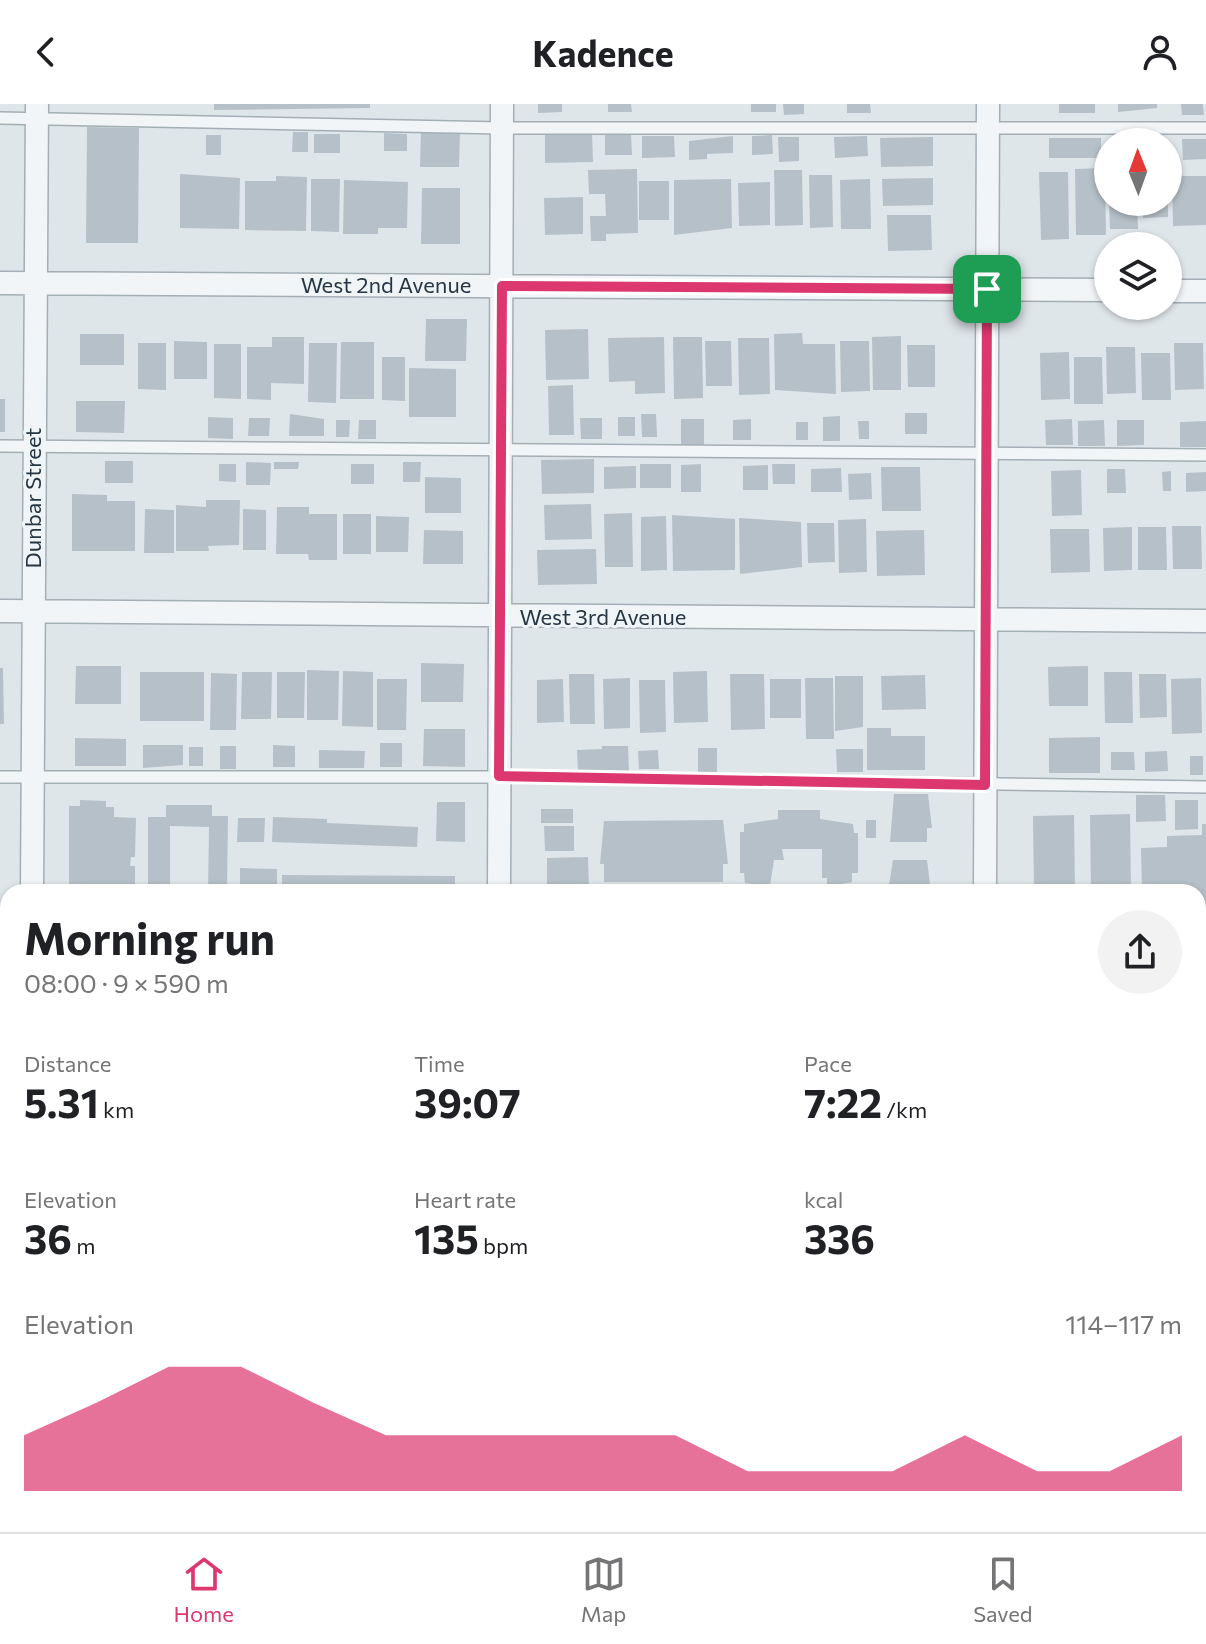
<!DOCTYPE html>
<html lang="en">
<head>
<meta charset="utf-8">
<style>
	:root { --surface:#fff; --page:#f2f2f2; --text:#202124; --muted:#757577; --line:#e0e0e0; --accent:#dc376f }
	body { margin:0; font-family:Commissioner,sans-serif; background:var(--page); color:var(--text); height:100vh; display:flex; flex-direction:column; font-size:30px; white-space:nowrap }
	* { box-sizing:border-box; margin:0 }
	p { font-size:26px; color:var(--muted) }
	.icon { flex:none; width:44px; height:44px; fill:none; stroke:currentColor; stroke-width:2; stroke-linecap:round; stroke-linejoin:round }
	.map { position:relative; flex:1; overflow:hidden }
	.panel { position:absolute; left:0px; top:780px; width:1206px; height:648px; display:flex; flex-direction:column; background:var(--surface); border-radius:24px 24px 0 0; box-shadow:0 2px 6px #0004 }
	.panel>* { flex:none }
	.needle { width:52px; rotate:359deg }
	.fabs { position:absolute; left:1094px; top:24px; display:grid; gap:16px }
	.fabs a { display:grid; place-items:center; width:88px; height:88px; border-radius:50%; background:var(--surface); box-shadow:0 2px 6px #0004; font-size:40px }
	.pin { position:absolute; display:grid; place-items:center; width:68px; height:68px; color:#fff; margin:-34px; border-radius:16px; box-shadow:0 4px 12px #0006 }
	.round { display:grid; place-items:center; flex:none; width:84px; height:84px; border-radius:42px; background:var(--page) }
	.summary { display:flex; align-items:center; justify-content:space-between; height:136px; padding:0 24px }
	h1 { font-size:44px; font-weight:700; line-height:60px }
	.stats { display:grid; grid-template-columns:repeat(3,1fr); gap:12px; height:136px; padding:8px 24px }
	.stats div { display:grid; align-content:center }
	.stats b { font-size:40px; font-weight:700 }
	.stats small { font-size:22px; font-weight:400 }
	.stats p { font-size:22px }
	.chart { height:224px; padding:16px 24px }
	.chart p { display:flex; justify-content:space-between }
	.chart svg { width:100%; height:144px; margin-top:8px; fill:var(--accent); opacity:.7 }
	header { display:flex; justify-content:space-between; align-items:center; height:104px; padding:0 24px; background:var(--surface); font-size:36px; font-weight:700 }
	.tabs { display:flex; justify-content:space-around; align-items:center; height:112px; border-top:2px solid var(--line); background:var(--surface); font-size:22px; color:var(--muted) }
	.tabs a { display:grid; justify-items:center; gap:4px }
	.tabs .selected { color:var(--accent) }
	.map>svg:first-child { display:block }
</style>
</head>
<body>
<header><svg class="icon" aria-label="back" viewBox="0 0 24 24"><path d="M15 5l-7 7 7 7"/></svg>Kadence<svg class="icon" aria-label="person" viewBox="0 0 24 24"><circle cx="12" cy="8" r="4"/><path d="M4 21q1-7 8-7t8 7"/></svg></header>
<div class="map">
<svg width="1206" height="1428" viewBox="0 0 1206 1428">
	<rect width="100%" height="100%" fill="#dfe6ea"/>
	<path fill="#c9d5bf" d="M1198 890H1206V1125H1198Z"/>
	<path fill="#b6c0c8" d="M214 0H370V4L214 6Z
		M538 0H562V8L538 9Z
		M608 0H631L632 8H608Z
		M751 0H776V8H751Z
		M783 0H804V10L784 11Z
		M847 0H870L871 9H847Z
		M1059 0H1095V9H1059Z
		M1118 0H1157V4L1118 8Z
		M1181 0H1203L1204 11H1182Z
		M87 23 139 24 138 139H86Z
		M421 26H460L459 63H420Z
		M293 28H308V48H292Z
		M545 28H592L593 58 545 59Z
		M384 29 407 30V47H384Z
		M605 29H631L632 51H605Z
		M314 30H340V49H314Z
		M206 31H221V51H206Z
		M772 31 773 50 752 51V32Z
		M642 32H674L675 53 642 54Z
		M733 32V49L707 50V55L689 56V37Z
		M867 32 868 52 835 54 834 33Z
		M778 33H799V57L779 58Z
		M933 33V62L881 63 880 34Z
		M1049 34H1101V54H1049Z
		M1182 35H1206V55L1183 56Z
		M1105 64 1106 131H1076L1075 65Z
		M637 65 638 129 606 130V137H591L590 112H606L605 90H589L588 66Z
		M774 66H802L803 121 775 122Z
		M1039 68H1068L1069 135 1041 136Z
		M180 70 240 74 239 125 180 124Z
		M809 71H832L833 123 810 124Z
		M276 72 307 73 306 127 245 126V77H276Z
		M1172 72H1206V121L1173 122Z
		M933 74V101L883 102 882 75Z
		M311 75H340L339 128 311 127Z
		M731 75 732 124 674 131V76Z
		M870 75 871 125H841L840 76Z
		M344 76 408 78 407 124H378V130H343Z
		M639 77H669V116H639Z
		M770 78V121L739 122 738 79Z
		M422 84H460V140H421Z
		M583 93V130L545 131 544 94Z
		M1109 98H1137L1138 125H1110Z
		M1143 98H1168V113L1143 114Z
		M887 111H931L932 146 888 147Z
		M426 215H467L466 257H425Z
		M588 225 589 275 546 276 545 226Z
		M802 229 803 240H835L836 290 775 286 774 230Z
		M80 230H124V261H80Z
		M901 232V286H873L872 233Z
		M272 233H304V280L271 279V296L247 295V243H272Z
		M664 233 665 289 635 290V277L609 278 608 234Z
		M673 233H702L703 294 674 295Z
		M738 234H769L770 290 739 291Z
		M174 237 207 238V275H174Z
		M705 237H731L732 282H706Z
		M840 237H869L870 287 841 288Z
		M341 238H374V295H340Z
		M138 239H166V286L138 285Z
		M309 239H337L336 299 308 298Z
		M1174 239H1203L1204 285 1175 286Z
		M214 240H241V295L214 294Z
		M907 241H935V283H908Z
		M1106 243H1135L1136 289 1107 290Z
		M1069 248 1070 295 1041 296 1040 249Z
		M1141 249H1170L1171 296H1142Z
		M382 253H405V297L382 296Z
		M1074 253H1102L1103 300H1074Z
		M409 264 456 265V313H409Z
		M573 281 574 331H549L548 282Z
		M0 295H5V328H0Z
		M76 297H125L124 329 76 328Z
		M905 309H927V330H905Z
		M290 310 324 315V332H289Z
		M641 310H656L657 333H642Z
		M840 312V337H823V313Z
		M208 313 233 314V335L208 334Z
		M618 313H635V332H618Z
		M249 314H270L269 332H248Z
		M580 314H602V335H581Z
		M681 315H704V341H681Z
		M751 315V336H733V316Z
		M1072 315 1073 341H1046L1045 316Z
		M336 316H350L349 333H336Z
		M359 316H376V335H358Z
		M1104 316 1105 342H1078V317Z
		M1117 316H1144V341L1117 342Z
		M858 317H869V335H859Z
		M1206 317V343H1180V318Z
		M796 318H808V336H796Z
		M594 355V389L542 390 541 356Z
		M105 357H133V379H105Z
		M246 358 271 359 270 381H246Z
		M274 358H299L298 365H274Z
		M403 358H421L420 378H403Z
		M219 360H236V378L219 377Z
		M351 360H374V380H351Z
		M640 360H671V384H640Z
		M701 360V388H681V361Z
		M772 360H795V380H773Z
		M768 361V386H743V362Z
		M636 362V384L604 385V363Z
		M881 363H920L921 407H882Z
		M841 364 842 388H811V365Z
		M1107 365H1125L1126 389H1107Z
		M1081 366 1082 411 1052 412 1051 367Z
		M1171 367V387H1163L1162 368Z
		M1206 368V387L1186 388V369Z
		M871 369 872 395 849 396 848 370Z
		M425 373 461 374V409H425Z
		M72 390 107 391V397H135V447H72Z
		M206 396H240L239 441 208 442 209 447H176V401L206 403Z
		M591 400 592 435 545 436 544 401Z
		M277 403H309V410H337V456H309L308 450H276Z
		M145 405 174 406V449H144Z
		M243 405 266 406V446H243Z
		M632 409 633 463H605L604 410Z
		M343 410H371V450H343Z
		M672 411 735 415V466L673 467Z
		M376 412 409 413 408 448H376Z
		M666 412 667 466 641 467V413Z
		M739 414 801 418 802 463 740 470Z
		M866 415 867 468 839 469 838 416Z
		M807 419H834L835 458 808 459Z
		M1172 422H1201L1202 465H1173Z
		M1132 423V466L1104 467 1103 424Z
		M1138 423H1166L1167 466H1138Z
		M1050 425H1089L1090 468 1051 469Z
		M424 426 463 427V460H423Z
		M924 426 925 471 877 472 876 427Z
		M596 445 597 480 538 481 537 446Z
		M421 559 464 560 463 598H421Z
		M76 562H121V600H75Z
		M1088 562V602H1049L1048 563Z
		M0 564H3L4 620H0Z
		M307 566 339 567 338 616H307Z
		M343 567 373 568V623L342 622Z
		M707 567 708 618 674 619 673 568Z
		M140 568H204V617H140Z
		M242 568H272L271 615H241Z
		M277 568H305L304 614H277Z
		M1104 568H1132L1133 619H1105Z
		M211 569 237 570 236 626H210Z
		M569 570H594L595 620H570Z
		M730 570H764L765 625 731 626Z
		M1139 570H1166L1167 613 1140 614Z
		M925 571 926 605 882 606 881 572Z
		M835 572H863V623L835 627Z
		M630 574V624L604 625 603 575Z
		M805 574H833L834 635H806Z
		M1201 574 1202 629 1172 630 1171 575Z
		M377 575H407L406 626H377Z
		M563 575 564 618 537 619V576Z
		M770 575H801V614H770Z
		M639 576H665L666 628 640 629Z
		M867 624H891V632H925V666H867Z
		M424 625H465V663L423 662Z
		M1100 633V669H1049V634Z
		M75 634 126 635V662H75Z
		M380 639H402V663H380Z
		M143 641H183V661L143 664Z
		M273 641 295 642V663H273Z
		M220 642H236V665H220Z
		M602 642H628L629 667 578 668 577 646 602 645Z
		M189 643H203V662H189Z
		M698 644H717V668L698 669Z
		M836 645H863V668H837Z
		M319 646 365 647 364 664H319Z
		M658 646 659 665H639L638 647Z
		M1167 647 1168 667 1145 668V648Z
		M1111 648H1134L1135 666H1111Z
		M1190 652H1203V671H1190Z
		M894 690H928L932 724H927V738H890Z
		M1136 691H1165L1166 717 1136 718Z
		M80 696 106 697V703H114V713L136 714 135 753H131L130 762H135V788H69V702H80Z
		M1175 696H1198V725L1175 726Z
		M437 698H465V738L436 737Z
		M166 701H212V712H228L227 788H208L209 723 170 722V788H148V713H166Z
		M541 705H573V719H541Z
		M778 706H820V715L853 720 854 729H858V769H852V778L827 783V774H822V745H782L784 756H774L770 782 745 779 744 769H740V728H744V720L778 715Z
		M1130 710 1131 788H1091L1090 711Z
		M1074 711 1075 788H1034L1033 712Z
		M273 713 327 715V719L418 723 417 743 272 738Z
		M238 714H265L264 738H237Z
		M723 716 728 760H723V778H604V760H600L604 717Z
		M866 716H876V734H866Z
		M1202 720H1206V806H1198V788H1142L1141 744 1167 743V732L1202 731Z
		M544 722H574V747H545Z
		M588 753 589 787H547V754Z
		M893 756H927L931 788H888Z
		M240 764 277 765V788H240Z
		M282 771 455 772V788H282Z
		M1206 1222V1276H1202L1201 1223Z
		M1202 1379H1206V1428H1203Z
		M239 1420H265V1426L239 1427Z
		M309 1420H361V1426L309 1428Z
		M414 1420H465V1423H414Z
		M599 1420H623V1428H599Z
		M858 1420H913V1428H858Z
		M1036 1420H1085V1428H1036Z
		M1102 1420H1162V1423L1102 1425Z
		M1167 1420H1196L1197 1425 1167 1426Z"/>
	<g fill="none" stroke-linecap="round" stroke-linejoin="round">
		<g stroke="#a4aeb5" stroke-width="14">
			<path id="lane" d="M0 14 502 24H1206
				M0 342 1206 351
				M0 673H514L1206 683
				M0 990H8
				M0 1319 8 1320
				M1198 1326H1206"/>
		</g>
		<g stroke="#a4aeb5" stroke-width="25">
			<path id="street" d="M0 179 1108 186
				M1168 187H1206
				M0 507 1206 517
				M32 788 37 0
				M499 788 502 0
				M985 788 988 0
				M0 1156H8
				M1198 1164H1206
				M30 1420V1428
				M495 1428V1420
				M979 1428V1420"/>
		</g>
		<g stroke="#a4aeb5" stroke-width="35">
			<path id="secondary" d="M0 839H8
				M1198 848H1206"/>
		</g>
		<use href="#lane" stroke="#f2f5f8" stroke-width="11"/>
		<use href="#street" stroke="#f2f5f8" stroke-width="22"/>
		<use href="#secondary" stroke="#fff" stroke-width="32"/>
	</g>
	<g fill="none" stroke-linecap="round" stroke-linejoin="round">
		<g stroke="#fff" stroke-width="16">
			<path id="route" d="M502 182 987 185 985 681 499 672Z"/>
		</g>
		<use href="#route" stroke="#dc376f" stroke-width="10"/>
	</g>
	<g text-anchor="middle" stroke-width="6" stroke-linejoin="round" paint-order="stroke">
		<g font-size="22" fill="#263643" stroke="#eff4f7">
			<text x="386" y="189">West 2nd Avenue</text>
			<text transform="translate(33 394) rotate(-90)" y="8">Dunbar Street</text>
			<text x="603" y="521">West 3rd Avenue</text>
		</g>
	</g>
</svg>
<div class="fabs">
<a><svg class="needle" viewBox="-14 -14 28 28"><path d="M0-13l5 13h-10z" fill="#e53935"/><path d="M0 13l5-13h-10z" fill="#757577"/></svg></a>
<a><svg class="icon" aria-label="layers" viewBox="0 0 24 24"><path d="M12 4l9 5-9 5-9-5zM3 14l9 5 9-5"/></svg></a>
</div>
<div class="pin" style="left:987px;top:185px;background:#1e9e55"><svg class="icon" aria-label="arrive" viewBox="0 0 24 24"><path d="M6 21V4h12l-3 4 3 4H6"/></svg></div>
<section class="panel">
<div class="summary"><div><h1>Morning run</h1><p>08:00 · 9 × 590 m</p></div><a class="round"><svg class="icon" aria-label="share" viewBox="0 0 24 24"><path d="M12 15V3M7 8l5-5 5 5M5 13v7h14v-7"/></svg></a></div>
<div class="stats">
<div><p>Distance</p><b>5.31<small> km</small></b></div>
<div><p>Time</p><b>39:07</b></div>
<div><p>Pace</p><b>7:22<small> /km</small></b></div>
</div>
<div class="stats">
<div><p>Elevation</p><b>36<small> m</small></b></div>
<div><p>Heart rate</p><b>135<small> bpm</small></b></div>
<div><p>kcal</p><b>336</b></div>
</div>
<div class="chart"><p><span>Elevation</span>114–117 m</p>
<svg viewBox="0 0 160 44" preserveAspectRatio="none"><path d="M0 44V27L10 17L20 6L30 6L40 17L50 27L60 27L70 27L80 27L90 27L100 38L110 38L120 38L130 27L140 38L150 38L160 27V44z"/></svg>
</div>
</section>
</div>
<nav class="tabs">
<a class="selected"><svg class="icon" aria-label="home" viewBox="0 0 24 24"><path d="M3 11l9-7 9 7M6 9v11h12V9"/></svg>Home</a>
<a><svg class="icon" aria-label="map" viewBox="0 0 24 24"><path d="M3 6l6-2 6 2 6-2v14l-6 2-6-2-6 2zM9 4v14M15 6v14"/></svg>Map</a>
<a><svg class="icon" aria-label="saved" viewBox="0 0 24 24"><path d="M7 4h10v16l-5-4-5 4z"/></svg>Saved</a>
</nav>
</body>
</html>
